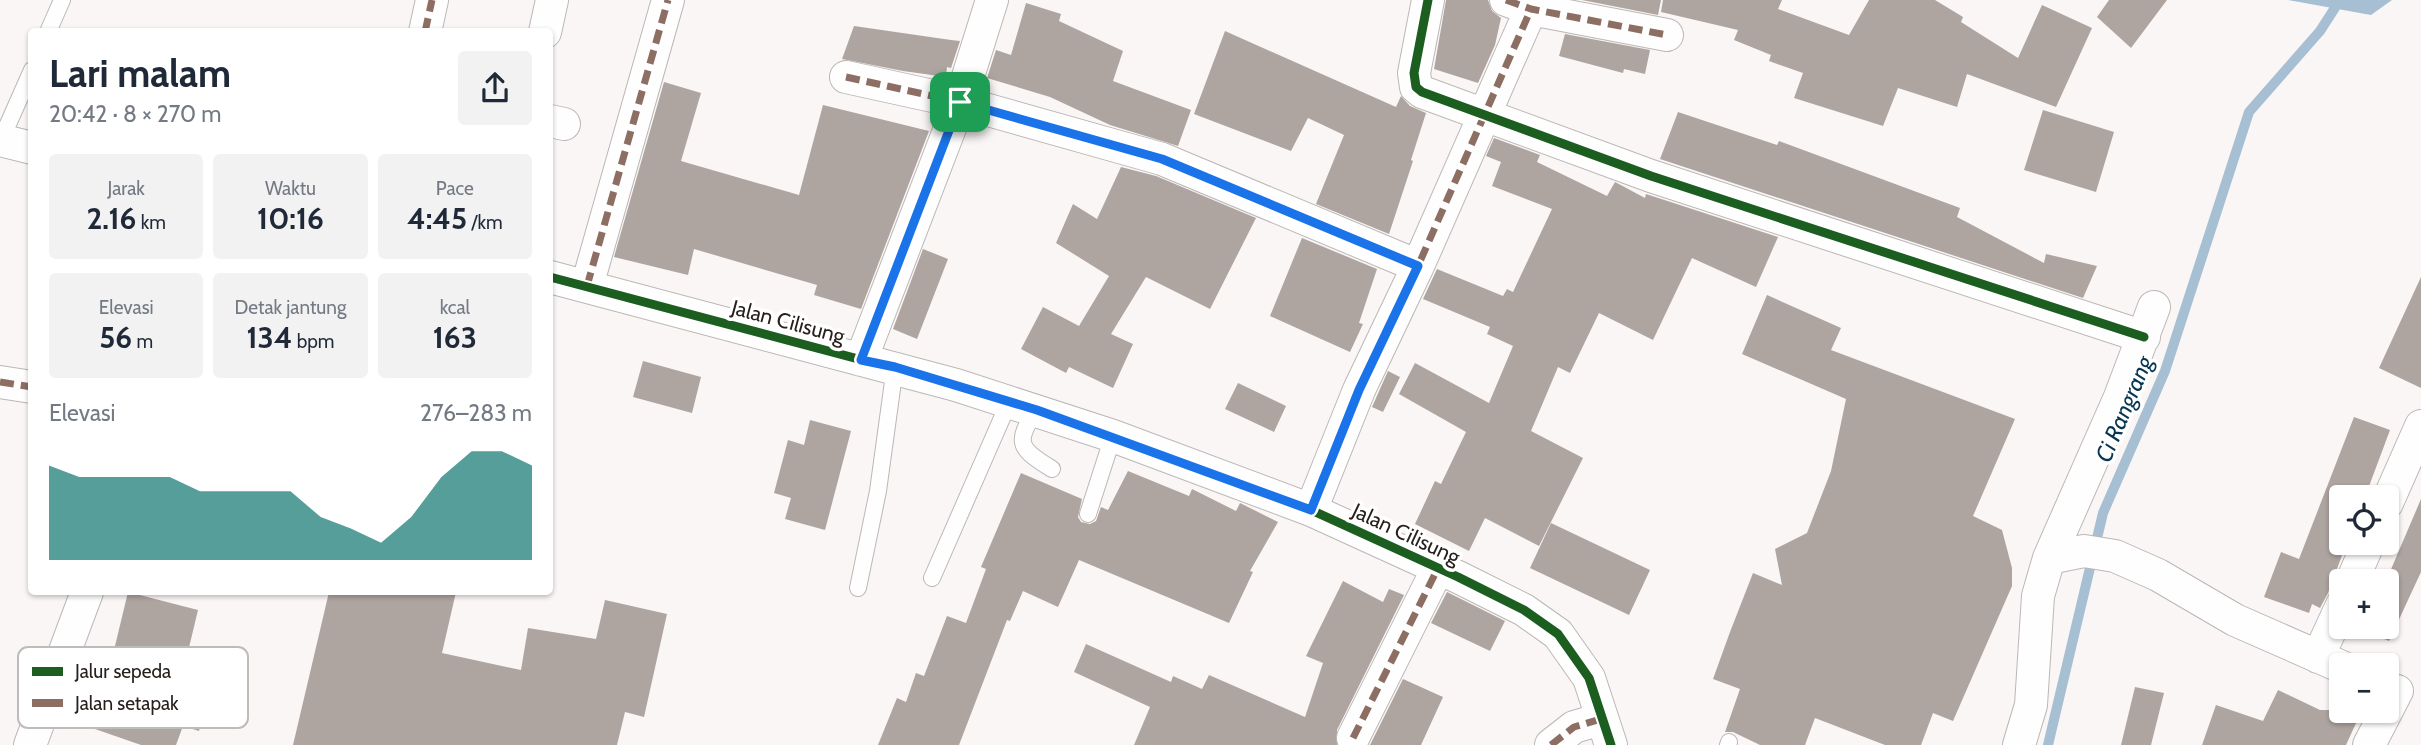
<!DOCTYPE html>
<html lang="id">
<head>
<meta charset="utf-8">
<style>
	:root { --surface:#fff; --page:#f2f2f3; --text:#1f2937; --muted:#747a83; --accent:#0f766e }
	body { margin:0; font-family:Cabin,sans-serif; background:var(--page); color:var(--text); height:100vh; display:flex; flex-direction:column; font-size:26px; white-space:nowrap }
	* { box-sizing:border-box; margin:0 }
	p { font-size:23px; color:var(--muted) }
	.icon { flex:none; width:38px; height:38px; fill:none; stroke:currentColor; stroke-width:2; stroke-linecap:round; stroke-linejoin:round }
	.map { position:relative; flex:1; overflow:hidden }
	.panel { position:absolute; left:28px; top:28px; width:525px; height:567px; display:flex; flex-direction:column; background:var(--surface); border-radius:7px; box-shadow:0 2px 5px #0004 }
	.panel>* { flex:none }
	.buttons { position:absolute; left:2329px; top:485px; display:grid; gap:14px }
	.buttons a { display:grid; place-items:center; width:70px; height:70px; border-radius:7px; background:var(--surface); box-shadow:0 2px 5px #0004; font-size:35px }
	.pin { position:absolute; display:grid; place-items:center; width:60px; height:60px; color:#fff; margin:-30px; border-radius:14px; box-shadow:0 4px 10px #0006 }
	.round { display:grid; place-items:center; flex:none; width:74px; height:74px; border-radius:7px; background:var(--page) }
	.head { display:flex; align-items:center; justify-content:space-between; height:119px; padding:0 21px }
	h1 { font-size:38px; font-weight:800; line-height:52px }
	.metrics { display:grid; grid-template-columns:repeat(3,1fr); gap:10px; height:119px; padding:7px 21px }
	.metrics div { display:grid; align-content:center; border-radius:7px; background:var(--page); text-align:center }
	.metrics b { font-size:30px; font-weight:800 }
	.metrics small { font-size:19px; font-weight:400 }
	.metrics p { font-size:19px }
	.chart { height:196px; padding:14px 21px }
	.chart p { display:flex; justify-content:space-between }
	.chart svg { width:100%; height:126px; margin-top:7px; fill:var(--accent); opacity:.7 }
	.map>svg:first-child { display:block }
</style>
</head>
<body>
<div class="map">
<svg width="2421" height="745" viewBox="0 0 2421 745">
	<rect width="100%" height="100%" fill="#faf6f5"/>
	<path fill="#a7bfd2" d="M2288 0H2392L2371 15Z"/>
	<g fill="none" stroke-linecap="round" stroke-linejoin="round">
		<path stroke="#a7bfd2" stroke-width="10" d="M2048 745 2103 513 2165 371 2249 112 2320 31 2340 0"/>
	</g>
	<path fill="#aea5a1" d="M1446 0H1488L1492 11 1501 18 1495 45 1478 83 1434 69Z
		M1582 0H1661L1658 15Z
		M1663 0H1782L1778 9 1849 35 1869 0H1935L1963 17 1961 22 2018 58 2042 5 2092 28 2056 107 1967 74 1957 107 1898 88 1883 126 1794 98 1803 73 1769 61 1771 55 1734 40 1738 30 1661 12Z
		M2109 0H2167L2131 48 2097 17Z
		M1026 3 1061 14 1059 21 1123 51 1113 81 1191 110 1178 146 1110 125 1050 97 987 78 996 50 1011 55Z
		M854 26 951 40 960 41 951 68 947 67 946 77 903 71 842 59Z
		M1225 31 1396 107 1401 96 1410 106 1426 113 1411 160 1413 161 1389 234 1316 204 1344 135 1308 118 1291 151 1194 114Z
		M1565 34 1650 50 1645 74 1624 69 1623 73 1559 56Z
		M664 82 701 93 681 161 799 195 823 105 929 131 861 309 814 295 817 285 694 249 688 275 614 257Z
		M2043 110 2114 132 2096 192 2024 170Z
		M1678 112 1777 145 1779 141 1960 208 1957 217 2044 263 2046 254 2097 266 2083 298 1660 159Z
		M1494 138 1540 155 1537 162 1607 196 1615 182 1645 198 1646 194 1778 237 1756 287 1692 258 1653 340 1599 313 1570 373 1558 367 1531 431 1583 458 1539 546 1485 518 1469 551 1415 524 1435 481 1441 484 1466 432 1399 394 1415 363 1489 403 1513 346 1487 334 1490 327 1423 299 1437 269 1503 296 1507 289 1513 292 1552 209 1492 186 1501 162 1486 156Z
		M1121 167 1156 176 1256 218 1210 309 1146 277 1111 334 1133 344 1113 388 1069 367 1066 373 1021 349 1043 307 1079 326 1109 276 1056 243 1073 204 1097 219Z
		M1302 238 1377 269 1359 323 1363 324 1350 352 1270 316Z
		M923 249 948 259 917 339 893 329Z
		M2421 277V388L2379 368Z
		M1767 295 1841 328 1831 350 2015 419 1973 516 2002 530 2012 568V586L1953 721 1933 713 1921 745H1885L1815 718 1805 745H1760L1733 732H1725L1740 689 1713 679 1730 632 1753 573 1782 585 1775 549 1807 533 1831 471 1846 399 1742 354Z
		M643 361 701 377 692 413 633 397Z
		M1388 371 1400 377 1383 412 1372 407Z
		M1238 383 1286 406 1274 432 1225 409Z
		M2354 417 2390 430 2365 497H2342V542H2347L2328 593 2320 608 2312 604 2309 613 2264 597 2281 552 2299 559Z
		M810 420 851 431 825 530 785 519 791 498 774 493 788 440 804 445Z
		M1128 471 1189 496 1192 489 1236 511 1240 503 1278 522 1250 571 1253 572 1229 623 1079 560 1058 607 1023 591 1010 621 1007 620 959 745H878L897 698 906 702 916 673 924 676 947 616 966 623 986 569 981 567 1021 473 1082 499 1078 517 1081 522 1090 524 1096 521 1101 507 1108 510Z
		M2421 499V572L2389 641 2365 631 2367 626H2387L2386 581Z
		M1551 523 1650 570 1629 615 1530 568Z
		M1343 581 1383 602 1389 589 1404 595 1337 730V745H1134L1150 707 1074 672 1086 644 1171 682 1173 676 1202 689 1209 675 1305 717 1323 663 1306 656Z
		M128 592 198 610 186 660 216 667 199 731 183 726 176 745H141L95 729Z
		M329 592H456L442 653 521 670 528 628 596 639 605 600 667 614 644 717 625 712 617 745H293Z
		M1447 592 1505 621 1490 651 1431 623Z
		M1403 679 1443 697 1421 745H1370Z
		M2135 687 2164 693 2151 745H2121Z
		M2278 690 2320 710H2362L2346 745H2202L2216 705 2263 721Z"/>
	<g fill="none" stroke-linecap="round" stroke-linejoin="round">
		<g stroke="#bcb7b6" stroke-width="18">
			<path id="lane" d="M48 32 62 0
				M1 140 32 70
				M1037 410C1013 443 1020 449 1052 469
				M1088 514 1113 436
				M932 578 1009 402
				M858 588 878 491 895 367
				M1728 745 1729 742"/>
		</g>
		<g stroke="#bcb7b6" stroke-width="34">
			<path id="street" d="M1428 0 1414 73 1416 87 1422 92 1651 176 2144 337
				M1506 0 1531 9 1667 35
				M425 32 432 0
				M545 32 552 0
				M846 77 960 102 1162 159 1418 266
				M550 121 564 124
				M0 140 32 148
				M550 277 956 385 1113 436 1311 510 1458 577 1524 610 1558 634 1589 678 1611 745
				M587 286 668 0
				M861 360 960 102 992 0
				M0 382 32 387
				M2387 503 2421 426
				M1311 510 1359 390 1418 266 1531 9
				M2049 558 2084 551 2115 556 2158 575 2235 620 2342 667
				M2352 581 2369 542
				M2318 657 2342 605
				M1353 738 1438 568
				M30 745 87 592
				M1551 745 1574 727 1601 719
				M2019 745 2031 705 2038 596 2049 558 2120 397 2154 307
				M2369 745 2397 691"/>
		</g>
		<use href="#lane" stroke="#fefefe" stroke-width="16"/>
		<use href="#street" stroke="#fefefe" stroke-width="32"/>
		<path stroke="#8d6e63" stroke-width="7" stroke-dasharray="14 7" stroke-linecap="butt" d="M1506 0 1531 9 1667 35
			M425 32 432 0
			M846 77 960 102 1162 159 1418 266
			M587 286 668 0
			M0 382 32 387
			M1311 510 1359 390 1418 266 1531 9
			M1353 738 1438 568
			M1551 745 1574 727 1601 719"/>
		<g stroke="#fff" stroke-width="13">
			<path id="cycleway" d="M1428 0 1414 73 1416 87 1422 92 1651 176 2144 337
				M550 277 956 385 1113 436 1311 510 1458 577 1524 610 1558 634 1589 678 1611 745"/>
		</g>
		<use href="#cycleway" stroke="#1b5e20" stroke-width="9"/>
	</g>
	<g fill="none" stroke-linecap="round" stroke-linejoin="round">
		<g stroke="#fff" stroke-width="14">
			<path id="route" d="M960 102 1162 159 1418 266 1359 390 1311 510 1037 410 895 367 861 360Z"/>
		</g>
		<use href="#route" stroke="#1a73e8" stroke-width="9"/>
	</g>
	<g text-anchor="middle" stroke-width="7" stroke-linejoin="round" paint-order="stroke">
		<g font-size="21" fill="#27201d" stroke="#fff">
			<text transform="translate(788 322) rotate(15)" y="7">Jalan Cilisung</text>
			<text transform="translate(1406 534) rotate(25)" y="7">Jalan Cilisung</text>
		</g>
		<g font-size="23" font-style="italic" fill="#063652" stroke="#fff">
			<text transform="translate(2124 409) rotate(-67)" y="8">Ci Rangrang</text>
		</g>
	</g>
	<rect x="18" y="647" width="230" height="81" rx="10" fill="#fff" stroke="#bebcbb" stroke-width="2"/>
	<rect x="32" y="667" width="31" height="9" fill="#1b5e20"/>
	<rect x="32" y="699" width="31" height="8" fill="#8d6e63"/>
	<g font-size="19" fill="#27201d">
		<text x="75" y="678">Jalur sepeda</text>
		<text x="75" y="710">Jalan setapak</text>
	</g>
</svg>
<div class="buttons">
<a><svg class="icon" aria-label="locate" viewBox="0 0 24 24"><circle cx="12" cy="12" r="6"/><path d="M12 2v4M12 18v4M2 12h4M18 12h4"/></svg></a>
<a>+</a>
<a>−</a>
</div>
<div class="pin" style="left:960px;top:102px;background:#1e9e55"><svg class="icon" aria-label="arrive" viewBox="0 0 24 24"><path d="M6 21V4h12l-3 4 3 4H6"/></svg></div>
<section class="panel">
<div class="head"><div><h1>Lari malam</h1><p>20:42 · 8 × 270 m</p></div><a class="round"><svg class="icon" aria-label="share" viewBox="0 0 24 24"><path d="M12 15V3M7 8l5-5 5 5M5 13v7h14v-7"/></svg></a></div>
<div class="metrics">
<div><p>Jarak</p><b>2.16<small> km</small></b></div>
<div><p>Waktu</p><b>10:16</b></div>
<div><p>Pace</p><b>4:45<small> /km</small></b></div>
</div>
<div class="metrics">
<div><p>Elevasi</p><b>56<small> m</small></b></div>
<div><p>Detak jantung</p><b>134<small> bpm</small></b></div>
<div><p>kcal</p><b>163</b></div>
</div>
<div class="chart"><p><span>Elevasi</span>276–283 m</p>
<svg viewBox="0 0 160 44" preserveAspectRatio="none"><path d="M0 44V11L10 15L20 15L30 15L40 15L50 20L60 20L70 20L80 20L90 29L100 33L110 38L120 29L130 15L140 6L150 6L160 11V44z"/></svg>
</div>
</section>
</div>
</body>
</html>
